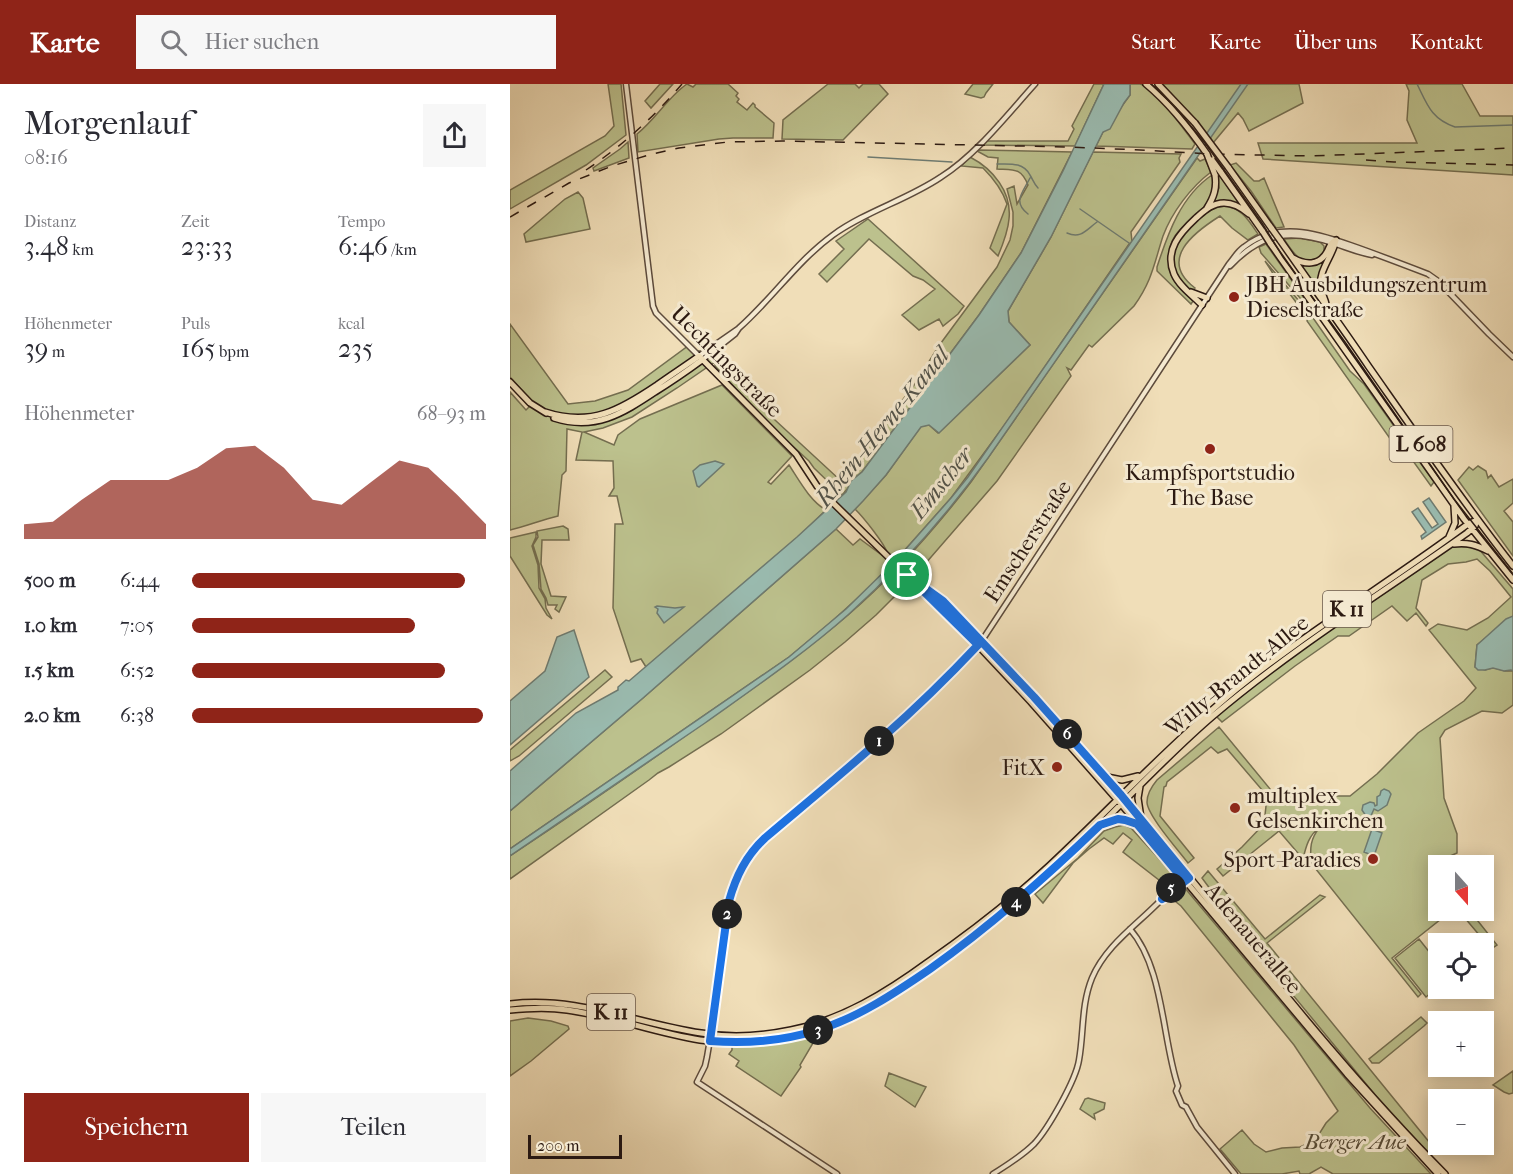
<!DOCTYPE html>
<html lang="de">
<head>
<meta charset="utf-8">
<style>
	:root { --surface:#fff; --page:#f7f7f7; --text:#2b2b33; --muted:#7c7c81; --accent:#8f2418 }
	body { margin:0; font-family:"IM FELL French Canon",serif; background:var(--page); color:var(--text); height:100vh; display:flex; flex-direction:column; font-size:22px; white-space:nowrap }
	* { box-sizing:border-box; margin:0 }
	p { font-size:20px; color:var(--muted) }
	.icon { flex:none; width:33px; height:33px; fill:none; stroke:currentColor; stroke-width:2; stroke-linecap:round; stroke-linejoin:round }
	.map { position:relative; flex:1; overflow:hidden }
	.side { display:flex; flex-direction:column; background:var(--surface); width:510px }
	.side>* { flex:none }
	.needle { width:39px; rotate:159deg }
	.tools { position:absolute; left:918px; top:771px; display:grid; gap:12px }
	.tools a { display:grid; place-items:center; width:66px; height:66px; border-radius:0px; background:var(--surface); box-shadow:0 3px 15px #0003; font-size:30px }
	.scale { position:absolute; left:18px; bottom:15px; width:94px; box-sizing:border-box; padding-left:6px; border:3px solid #2c1a12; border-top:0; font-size:16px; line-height:21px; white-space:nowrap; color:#2c1a12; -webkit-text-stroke:4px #f5ead1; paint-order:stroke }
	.pin { position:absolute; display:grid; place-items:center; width:51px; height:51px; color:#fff; margin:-26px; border:3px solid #fff; border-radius:50%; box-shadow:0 2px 6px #0007 }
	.km { position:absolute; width:30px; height:30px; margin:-15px; border-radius:50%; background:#222; color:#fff; font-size:16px; line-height:30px; text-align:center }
	.round { display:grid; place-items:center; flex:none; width:63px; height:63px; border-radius:0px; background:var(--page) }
	.overview { display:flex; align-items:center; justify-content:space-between; height:102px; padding:0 24px }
	h1 { font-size:33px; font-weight:600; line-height:45px }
	.stats { display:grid; grid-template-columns:repeat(3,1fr); gap:9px; height:102px; padding:6px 24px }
	.stats div { display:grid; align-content:center }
	.stats b { font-size:26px; font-weight:600 }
	.stats small { font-size:16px; font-weight:400 }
	.stats p { font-size:16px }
	.chart { height:168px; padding:12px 24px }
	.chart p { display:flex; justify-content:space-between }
	.chart svg { width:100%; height:108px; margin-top:6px; fill:var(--accent); opacity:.7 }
	.primary-button { display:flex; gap:12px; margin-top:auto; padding:12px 24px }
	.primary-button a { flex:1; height:69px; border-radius:0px; background:var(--accent); color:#fff; font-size:24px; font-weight:600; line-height:69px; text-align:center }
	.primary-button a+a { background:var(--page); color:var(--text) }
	ul { padding:0 24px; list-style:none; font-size:20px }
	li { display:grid; grid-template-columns:96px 72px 1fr; align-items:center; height:45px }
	li i { height:15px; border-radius:8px; background:var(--accent) }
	header { display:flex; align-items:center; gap:36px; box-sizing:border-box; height:84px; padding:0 30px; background:var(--accent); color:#fff }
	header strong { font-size:28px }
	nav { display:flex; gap:33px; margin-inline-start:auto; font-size:21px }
	.search { width:420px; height:54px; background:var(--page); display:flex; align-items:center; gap:15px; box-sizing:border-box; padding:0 21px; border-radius:0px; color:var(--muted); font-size:22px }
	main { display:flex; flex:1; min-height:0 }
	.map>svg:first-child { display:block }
</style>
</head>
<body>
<header>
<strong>Karte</strong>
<div class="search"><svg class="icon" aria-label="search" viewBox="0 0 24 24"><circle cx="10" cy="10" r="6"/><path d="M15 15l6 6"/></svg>Hier suchen</div>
<nav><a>Start</a><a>Karte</a><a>Über uns</a><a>Kontakt</a></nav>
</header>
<main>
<section class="side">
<div class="overview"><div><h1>Morgenlauf</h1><p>08:16</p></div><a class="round"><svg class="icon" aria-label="share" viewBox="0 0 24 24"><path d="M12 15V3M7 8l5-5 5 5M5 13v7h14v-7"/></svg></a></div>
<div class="stats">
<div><p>Distanz</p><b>3.48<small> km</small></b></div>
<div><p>Zeit</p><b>23:33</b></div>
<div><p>Tempo</p><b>6:46<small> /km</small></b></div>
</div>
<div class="stats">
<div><p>Höhenmeter</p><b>39<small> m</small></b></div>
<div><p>Puls</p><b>165<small> bpm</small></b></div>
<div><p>kcal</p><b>235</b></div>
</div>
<div class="chart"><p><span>Höhenmeter</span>68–93 m</p>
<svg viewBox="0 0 160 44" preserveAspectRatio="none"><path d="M0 44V38L10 37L20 28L30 20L40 20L50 20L60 15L70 7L80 6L90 15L100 28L110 30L120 21L130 12L140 15L150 26L160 38V44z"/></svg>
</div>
<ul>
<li><b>500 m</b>6:44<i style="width:93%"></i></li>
<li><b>1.0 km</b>7:05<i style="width:76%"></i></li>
<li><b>1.5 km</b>6:52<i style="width:86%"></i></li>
<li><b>2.0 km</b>6:38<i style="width:99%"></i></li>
</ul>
<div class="primary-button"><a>Speichern</a><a>Teilen</a></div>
</section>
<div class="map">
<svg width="1003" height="1090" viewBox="0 0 1003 1090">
	<rect width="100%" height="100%" fill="#f0deb8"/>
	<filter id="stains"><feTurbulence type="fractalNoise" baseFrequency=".00333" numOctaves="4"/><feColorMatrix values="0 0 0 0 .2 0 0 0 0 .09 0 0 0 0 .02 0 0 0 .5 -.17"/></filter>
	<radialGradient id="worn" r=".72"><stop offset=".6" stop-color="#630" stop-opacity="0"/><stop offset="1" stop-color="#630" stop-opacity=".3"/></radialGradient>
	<path fill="#bcc18d" stroke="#746e50" stroke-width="1.5" d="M98 0H111L116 51 76 81 0 125V106L95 52 104 42Z
		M150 0H163L141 24 135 17Z
		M177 0 183 3 186 0H218L228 9 226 12 229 15 227 18 237 26 243 19 245 21V23L264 39 263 54H223L209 55 128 68 127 50C145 36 159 12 177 0Z
		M318 0H345L349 4 353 0H369L378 10 333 56 272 55 273 36Z
		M463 0H483L476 9 474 13 471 14 455 10Z
		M584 0H594L565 62 473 61 476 57H558L564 45 562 42Z
		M620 0C623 0 627 0 630 0 645 4 675 47 685 60L682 65 586 62 593 48 620 11Z
		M651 0H789L793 19 739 47 733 35 728 29 703 59 676 26Z
		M896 0H952L970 32H1003V91L753 75 748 59H907L897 36 899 7Z
		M118 58 119 74 84 87 83 84 110 65Z
		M469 66 562 68 511 169 469 231 352 388 341 397 338 404 332 411 304 384 299 377 276 356 241 321 205 282V278L167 304 122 333 93 344 74 348 104 361 108 351 130 335 212 301 282 372 258 398 261 400 279 381C289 396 300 417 316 426L288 453 136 583 131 575 121 578 103 524 105 440H113L107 412H99L104 404 103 377 66 376 72 348 57 345 56 387 52 391 48 432C31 436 17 442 0 446V308L16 326 23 319 0 293V240L58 320 85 317 118 306 178 262 185 267H201L252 324 331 397 407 297 428 263 487 183 500 156 503 142V128L497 105 504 102 507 120 518 101C511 84 505 86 487 85L488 74 478 73 467 67Z
		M583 68 671 70 669 74 670 78 621 148 622 158 619 160 499 335 441 414 386 476 361 502 320 539 279 573 0 765V727L133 614 326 445 343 461 350 455 373 472 378 470C374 459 354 434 345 425L376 391 411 342 419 341 428 349 520 261 499 238 498 227 541 153Z
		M460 73C483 85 502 108 499 135 498 148 493 160 488 172L480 164 497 120C492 105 484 95 473 84L451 82Z
		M687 74 690 77 695 75 701 88C681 103 662 128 653 152 644 180 642 197 624 222L582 263 579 261 561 286 557 284 561 292 487 397 402 495 366 531 335 558 300 586 211 650 159 683 148 689 139 696 0 795V772C63 730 126 687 188 643 239 608 290 572 338 531 383 492 425 445 461 398Z
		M726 79 744 97H749L754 94 774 143 766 144 741 107 720 81Z
		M709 90 730 121 703 119 709 104 707 91Z
		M702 91C704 103 702 111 695 122 686 132 673 140 665 152 656 166 656 187 667 200 671 206 678 212 683 217L681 220 647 187V183C658 149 671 112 702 91Z
		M68 108 73 114 80 145 16 158 14 150 55 115Z
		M711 121C731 123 738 135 748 150L738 156 722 144 710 132C683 149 648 176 685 204L683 207C638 182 679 133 711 121Z
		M358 135 454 222 448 230 433 242 429 235 409 246 392 231 425 205 413 196 403 192 359 155 317 198 309 190 334 165 326 157Z
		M790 154 810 158 814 162V169C794 187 786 173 774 155Z
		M756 160 804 228 803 229 751 169 749 163Z
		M819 169 809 192 811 212 788 179C802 184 808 178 819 169Z
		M755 177 801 231 840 287 854 300 924 398 921 402 893 363 881 356 797 237 798 234 773 201 771 202Z
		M968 382 976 387 978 394 981 391 989 403 1003 395V419L994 427 1003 438V472L948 396 959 383 963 386Z
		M53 442 58 445 59 456H32L31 480 41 512 56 513 49 528 45 525 47 521H38L36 514 31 505 29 480 23 461 28 453 27 447Z
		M26 448V453L22 462 28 481 29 504 35 515 36 524 42 535 37 531 0 472V454Z
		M944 462 968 464 1003 505V532L967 561 965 583 975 586C986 582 985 585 995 587 998 587 1000 587 1003 587V621L992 629 972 627 935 646 930 654 934 714 947 750V769L938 773 941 781H930L927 778 928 783V826L941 827 882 874 911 910 908 913 801 779C800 764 800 755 810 743 799 751 796 762 793 775L769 747 713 792 707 785 732 763 754 740 756 722 753 707 717 665 708 669 701 663 657 698 656 702 654 703 650 732 684 774 678 779C669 767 637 731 637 718 637 710 642 702 647 696L709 643 765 711 806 708 819 712H840L867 690 908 649 954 617 966 604 919 546 928 540 957 546 978 534 1001 513 980 487 967 475 956 478 938 480 912 496 906 524 918 539 916 542 906 529 897 537 882 522 839 552H828L785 582 712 638 706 632 775 577Z
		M95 586 102 593 9 672 0 677V666Z
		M614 741 621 744 663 790 664 796 658 803 613 768 622 756 613 749 603 760 594 754 579 765 563 779 533 819 525 810 568 774 594 747 605 743Z
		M698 787 755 855 810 811 815 813 757 859 924 1064 918 1069 866 1012 741 860 692 794Z
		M674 803 860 1024 921 1090H823L811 1083 799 1090H790L789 1087 772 1090H731L710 1065 732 1046 744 1060 756 1068 772 1064 790 1063 799 1059 806 1055 816 1039 828 1027 784 961 671 822 660 813Z
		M949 827H960L987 861 981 865Z
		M909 855 928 879V903L916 913 885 874Z
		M911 933 917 939 914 942 869 979H862L859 975Z
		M18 934 41 937 58 942 59 945 21 977 0 992V937Z
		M305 952 306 954 290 981 291 983 271 1012 226 982 229 977 219 970 222 966V962C250 962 278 958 305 952Z
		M1003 987V1009L999 1010 994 1008 983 1001Z
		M379 989 416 1003 405 1023 375 1002Z
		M578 1014 595 1019 594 1025 584 1030 585 1035 570 1025 575 1015Z"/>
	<path fill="#9abcb1" stroke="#6e7b71" stroke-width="1.5" d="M594 0H620V11L614 19 600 45 593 48 541 153 498 227 499 238 520 261 429 349 419 341 411 343 376 391 353 417 326 445 133 614 0 727V687L66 629 108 606V603L116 596 119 597 287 453 336 408 341 397 352 388 469 231 511 169 553 87Z
		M731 0H738L478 374C437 431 391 483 339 530 294 570 244 604 195 639 130 684 65 728 0 772V765L279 573 336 525 386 476 441 414 458 393Z
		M205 377 214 380 189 403 187 402 183 387 190 381Z
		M919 414 936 438 912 455 911 452 916 448 902 428 908 424 922 444 928 440 913 418Z
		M147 522 165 524 173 523H174L154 539 147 529 148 525 145 523Z
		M1003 532V587L1001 586 994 587 983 584 975 586H968L965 583 967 561 996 535Z
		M64 546 79 593 0 661V617L35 587 47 553Z
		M874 705 879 707 881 710 877 721 868 727 864 725 860 734 862 739 861 742 856 744 852 738 856 732 852 726 853 721 860 718 864 719 865 722 867 721V713L870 711 871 707Z
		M862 745 872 749 864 772 854 768Z"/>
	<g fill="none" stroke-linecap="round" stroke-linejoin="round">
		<path stroke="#6e7b71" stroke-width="1.5" d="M907 0C917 20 921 35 945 43L1003 41
			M358 73 442 78
			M487 80C500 80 513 78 520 91 523 96 524 100 528 104
			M570 125 619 159
			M518 130C502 118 513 108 520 94
			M557 149C571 155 576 146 587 138"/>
		<g stroke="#5d4b3c" stroke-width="7">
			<path id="minor" d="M116 0 143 222 146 229 189 272 228 245
				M720 182C753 147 782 145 826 160 838 164 850 169 862 171
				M192 276 225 250 229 244C262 215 287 177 323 151 356 127 397 116 431 93 466 71 497 31 525 0
				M660 809 675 797
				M620 845C654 884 652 955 668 1002L666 1007 672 1021 676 1023 687 1043 725 1090
				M327 1090 187 998 195 982 197 973C202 944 207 915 210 886 217 834 215 794 255 754 302 714 350 675 396 633 422 609 446 583 471 558L719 180C724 174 728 167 734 163 767 137 806 149 840 161 866 170 892 180 918 190L928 197 979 250 1003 273
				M483 1090C497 1081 512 1072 524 1060 538 1045 566 996 569 976 574 948 571 921 582 894 596 861 627 841 651 816 659 808 665 799 673 793"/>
		</g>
		<g stroke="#2c1a12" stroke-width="8">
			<path id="major" d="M636 0C660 20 679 44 697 70
				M648 0 685 39
				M718 83 762 145
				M710 87 753 148
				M697 124C704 113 707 104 705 91
				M770 156C799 198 830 240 859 283 906 350 952 417 1003 482
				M760 159 954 435 1003 496
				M783 174C795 181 809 182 817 168 820 162 820 159 826 156
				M681 208 697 214
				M816 220C815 215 812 210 811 205 807 188 823 172 826 156
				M692 221C683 212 669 202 664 190 654 166 670 149 686 134 694 127 702 119 714 119 724 119 732 124 739 130
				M0 298 20 319 36 329
				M35 328C81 343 110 326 147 301 161 291 175 282 189 272L286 370 307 402 315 411 461 554 521 618 611 720 837 990 928 1090
				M44 334C85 347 112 330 145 308 161 298 177 287 192 276
				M939 453 945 439 944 422
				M944 460C957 458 966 461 978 467
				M412 503 433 517C497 584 560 651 620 721 724 845 821 975 935 1090
				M597 693 612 696 628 692
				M630 702 628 714 631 734
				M592 740C604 735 613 735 626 740
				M0 920C69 912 124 939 191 949 220 954 252 952 281 946 332 936 377 908 418 878 460 849 501 817 539 782 599 726 654 666 717 613 793 550 879 499 958 440L967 436
				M0 926C19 924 38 923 57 926 102 932 145 949 190 956 218 960 248 959 275 954 329 944 375 917 418 886 479 843 535 794 588 743 626 706 663 666 703 632 783 564 872 509 957 449L965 442 967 436"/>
		</g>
		<use href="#minor" stroke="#f5ead1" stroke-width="4"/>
		<use href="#major" stroke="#f0deb8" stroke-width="5"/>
		<path stroke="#2c1a12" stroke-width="1.5" d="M641 0 665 23 695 59 752 139 773 173 835 258 944 415 1003 490"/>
		<path stroke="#2c1a12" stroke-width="1.5" stroke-dasharray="10 10" stroke-linecap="butt" d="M856 76 884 78 1003 81
			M76 86C112 62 144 33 172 0
			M0 133 59 99 102 82 142 70 169 64 218 58 272 57 558 63 630 66 700 70 801 72 1003 64"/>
		<g stroke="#2c1a12" stroke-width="8" stroke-linecap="butt">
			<path id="major-bridge" d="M685 39 718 83
				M697 70 705 91
				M702 76 710 87
				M762 145 770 156
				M753 148 760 159"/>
		</g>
		<use href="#major-bridge" stroke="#f0deb8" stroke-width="5"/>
	</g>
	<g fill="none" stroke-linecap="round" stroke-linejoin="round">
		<g stroke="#fff" stroke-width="12">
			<path id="route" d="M397 491 433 517 524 613 611 711 679 794 652 815 666 799 672 794 627 740 615 736 608 735 590 741C536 793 481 842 420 885 385 909 349 933 308 946 273 957 236 960 200 957L219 817C226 792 236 772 255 754 294 721 333 689 371 655 405 625 437 594 468 561Z"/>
		</g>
		<use href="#route" stroke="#1a73e8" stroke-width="8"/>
	</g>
	<g fill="#8f2418" stroke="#f5ead1" stroke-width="2">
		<circle cx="724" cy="213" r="6"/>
		<circle cx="700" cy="365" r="6"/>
		<circle cx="547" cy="683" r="6"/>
		<circle cx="725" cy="724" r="6"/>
		<circle cx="863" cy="775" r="6"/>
	</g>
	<g text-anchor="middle" stroke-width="6" stroke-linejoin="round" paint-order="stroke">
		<g fill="#f5ead1" stroke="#68584b" stroke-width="1.5">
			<rect x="879.5" y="342" width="63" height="36" rx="4.5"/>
			<rect x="813" y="507" width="48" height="36" rx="4.5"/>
			<rect x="77" y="910" width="48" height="36" rx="4.5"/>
		</g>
		<g font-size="21" font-weight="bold" fill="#2c1a12">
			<text x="911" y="367">L 608</text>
			<text x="837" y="532">K 11</text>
			<text x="101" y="935">K 11</text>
		</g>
		<g font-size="22" fill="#2c1a12" stroke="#f5ead1" text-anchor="start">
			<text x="736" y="208">JBH Ausbildungszentrum<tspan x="736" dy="25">Dieselstraße</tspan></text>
			<text x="700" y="396" text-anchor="middle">Kampfsportstudio<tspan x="700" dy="25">The Base</tspan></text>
			<text x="535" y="691" text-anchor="end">FitX</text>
			<text x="737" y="719">multiplex<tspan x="737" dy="25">Gelsenkirchen</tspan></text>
			<text x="851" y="783" text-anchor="end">Sport-Paradies</text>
		</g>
		<g font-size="22" fill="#2c1a12" stroke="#f5ead1">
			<text transform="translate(217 277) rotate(45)" y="8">Uechtingstraße</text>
			<text transform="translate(517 457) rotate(-57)" y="8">Emscherstraße</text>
			<text transform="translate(726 591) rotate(-39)" y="8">Willy-Brandt-Allee</text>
			<text transform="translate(744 854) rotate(50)" y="8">Adenauerallee</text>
		</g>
		<g font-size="22" font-style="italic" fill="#574c37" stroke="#f5ead1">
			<text x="845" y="1065">Berger Aue</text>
		</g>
		<g font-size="24" font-style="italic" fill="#52534a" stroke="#f5ead1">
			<text transform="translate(372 343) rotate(-51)" y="8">Rhein-Herne-Kanal</text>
			<text transform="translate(431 399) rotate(-51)" y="8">Emscher</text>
		</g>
	</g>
	<rect width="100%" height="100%" filter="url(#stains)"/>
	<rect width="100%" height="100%" fill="url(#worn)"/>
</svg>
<div class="tools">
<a><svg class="needle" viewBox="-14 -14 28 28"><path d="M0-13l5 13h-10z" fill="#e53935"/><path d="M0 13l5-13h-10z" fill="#7c7c81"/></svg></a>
<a><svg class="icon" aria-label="locate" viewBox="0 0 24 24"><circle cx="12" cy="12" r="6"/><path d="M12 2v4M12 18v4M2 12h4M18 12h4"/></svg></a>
<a>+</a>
<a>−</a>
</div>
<div class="scale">200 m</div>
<div class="pin" style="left:397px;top:491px;background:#1e9e55"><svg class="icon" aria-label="arrive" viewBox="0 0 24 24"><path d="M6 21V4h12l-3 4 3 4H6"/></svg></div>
<b class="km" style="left:369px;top:657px">1</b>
<b class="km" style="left:217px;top:830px">2</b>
<b class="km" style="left:308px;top:946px">3</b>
<b class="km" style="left:506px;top:818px">4</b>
<b class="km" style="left:661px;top:804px">5</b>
<b class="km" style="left:557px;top:650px">6</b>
</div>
</main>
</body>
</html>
